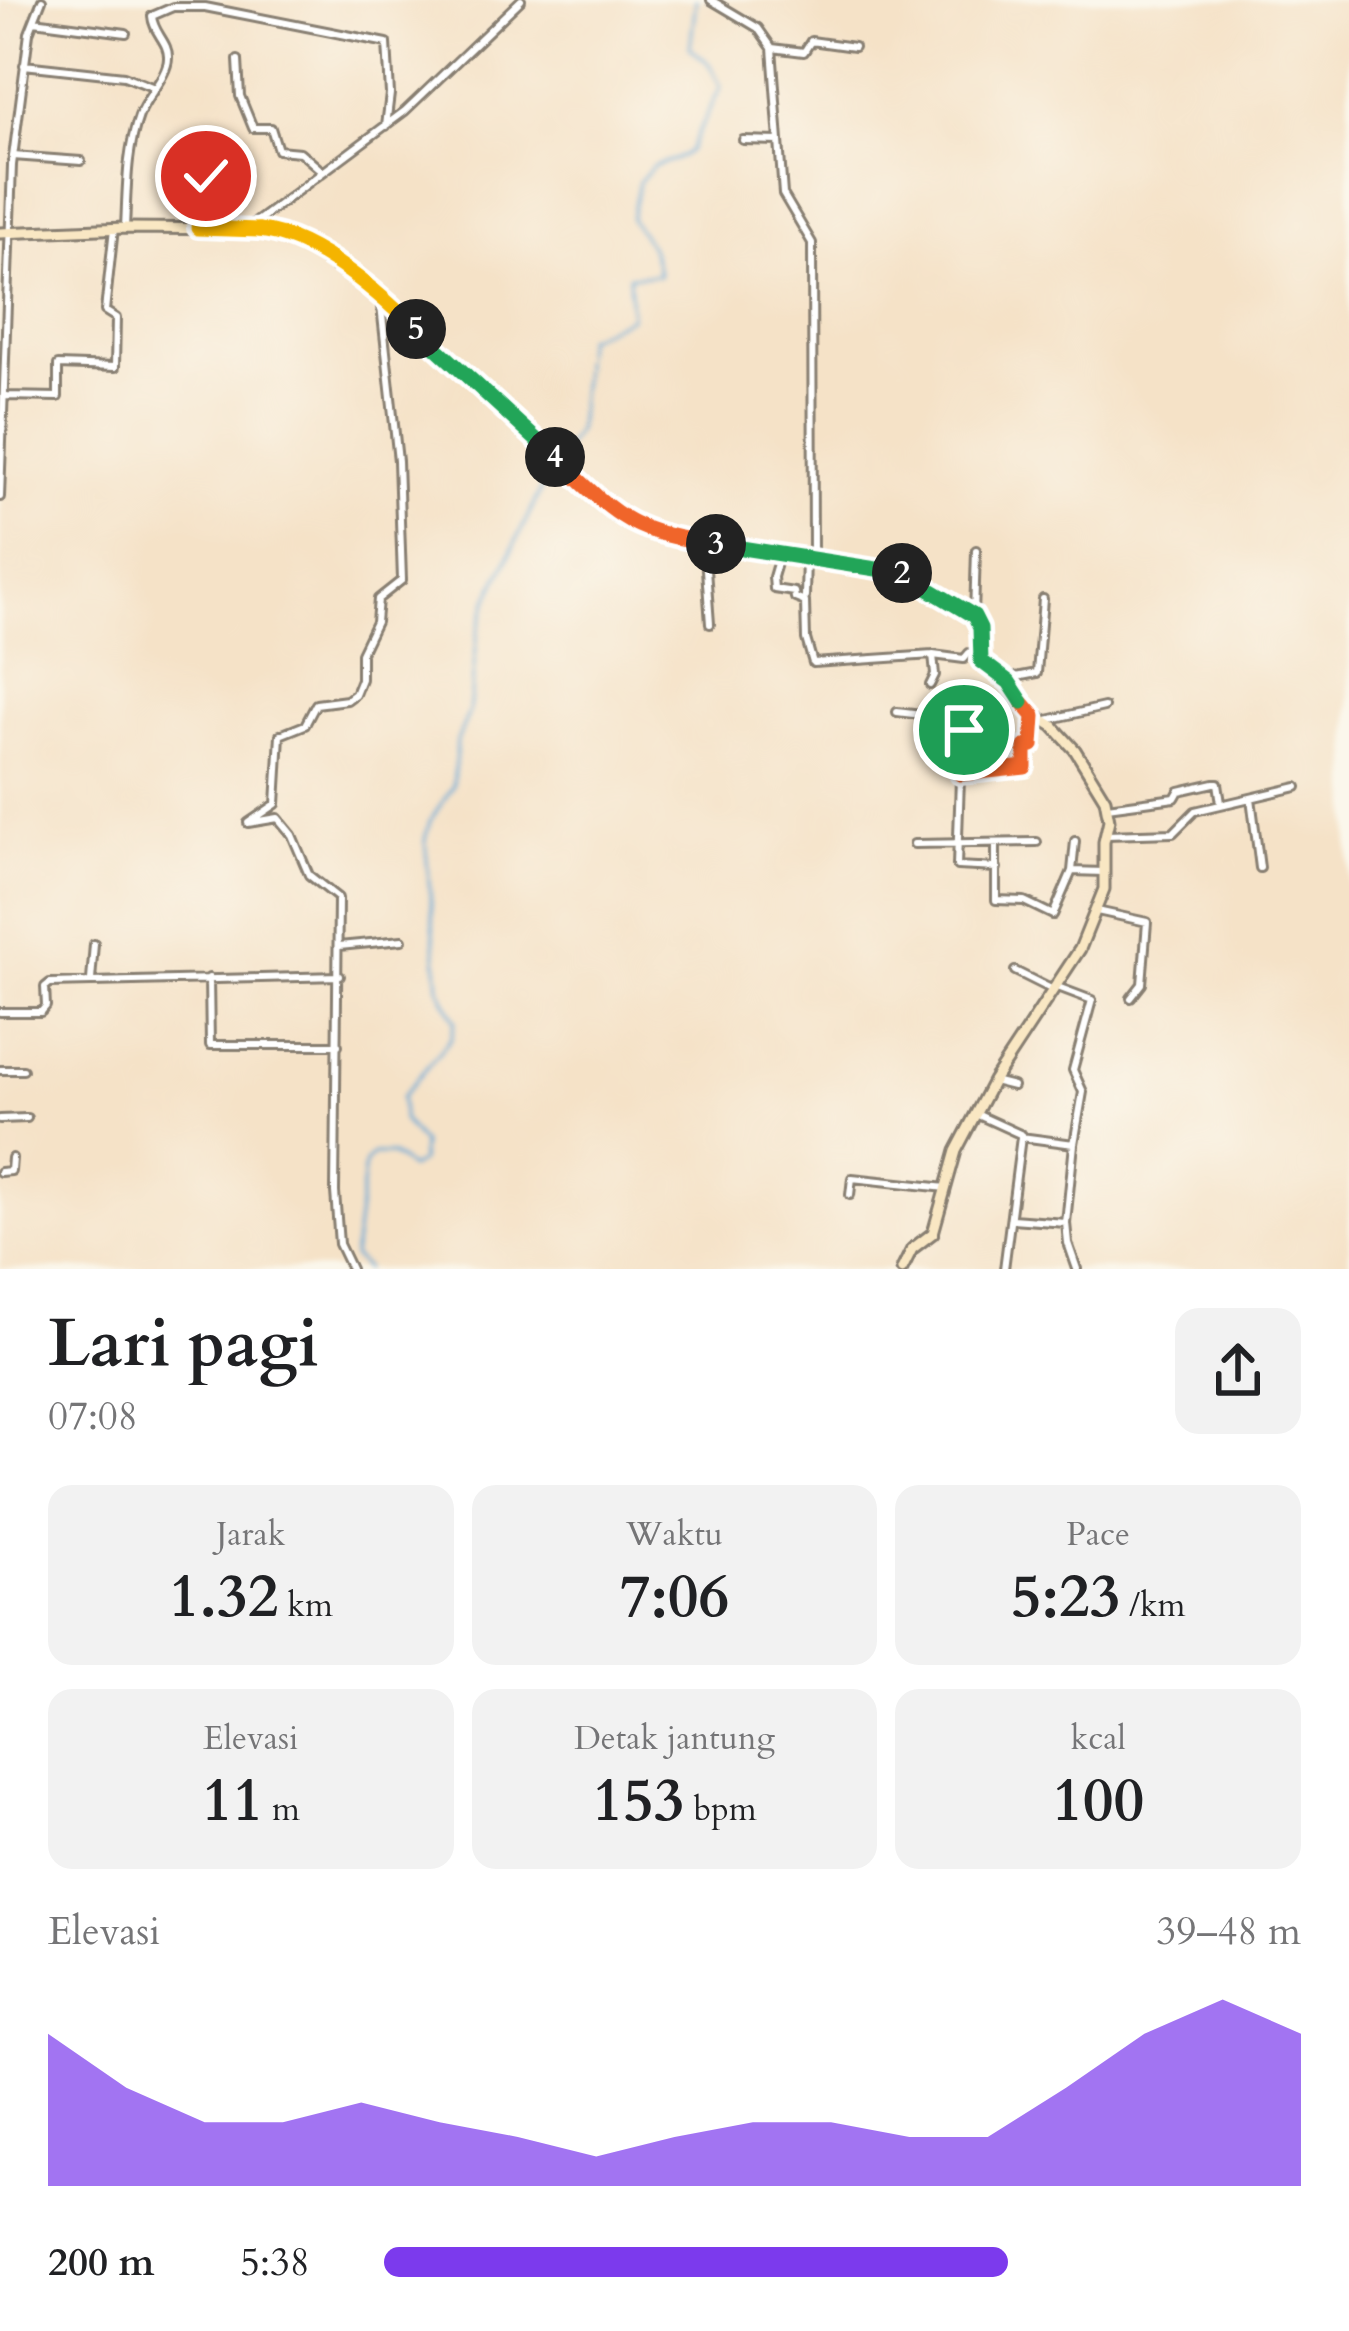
<!DOCTYPE html>
<html lang="id">
<head>
<meta charset="utf-8">
<style>
	:root { --surface:#fff; --page:#f2f2f2; --text:#202124; --muted:#757577; --accent:#7c3aed }
	body { margin:0; font-family:Cardo,serif; background:var(--page); color:var(--text); height:100vh; display:flex; flex-direction:column; font-size:45px; white-space:nowrap }
	* { box-sizing:border-box; margin:0 }
	p { font-size:39px; color:var(--muted) }
	.icon { flex:none; width:66px; height:66px; fill:none; stroke:currentColor; stroke-width:2; stroke-linecap:round; stroke-linejoin:round }
	.map { position:relative; height:1269px; overflow:hidden }
	.sheet { display:flex; flex-direction:column; background:var(--surface); flex:1 }
	.sheet>* { flex:none }
	.pin { position:absolute; display:grid; place-items:center; width:102px; height:102px; color:#fff; margin:-51px; border:6px solid #fff; border-radius:50%; box-shadow:0 3px 12px #0007 }
	.km { position:absolute; width:60px; height:60px; margin:-30px; border-radius:50%; background:#222; color:#fff; font-size:33px; line-height:60px; text-align:center }
	.round { display:grid; place-items:center; flex:none; width:126px; height:126px; border-radius:24px; background:var(--page) }
	.overview { display:flex; align-items:center; justify-content:space-between; height:204px; padding:0 48px }
	h1 { font-size:66px; font-weight:700; line-height:90px }
	.stats { display:grid; grid-template-columns:repeat(3,1fr); gap:18px; height:204px; padding:12px 48px }
	.stats div { display:grid; align-content:center; border-radius:24px; background:var(--page); text-align:center }
	.stats b { font-size:60px; font-weight:700 }
	.stats small { font-size:33px; font-weight:400 }
	.stats p { font-size:33px }
	.chart { height:336px; padding:24px 48px }
	.chart p { display:flex; justify-content:space-between }
	.chart svg { width:100%; height:216px; margin-top:12px; fill:var(--accent); opacity:.7 }
	ul { padding:0 48px; list-style:none; font-size:39px }
	li { display:grid; grid-template-columns:192px 144px 1fr; align-items:center; height:90px }
	li i { height:30px; border-radius:15px; background:var(--accent) }
	.map>svg:first-child { display:block }
</style>
</head>
<body>
<div class="map">
<svg width="1349" height="1269" viewBox="0 0 1349 1269">
	<rect width="100%" height="100%" fill="#fbf7ec"/>
	<filter id="ink" filterUnits="userSpaceOnUse"><feTurbulence type="fractalNoise" baseFrequency=".00833" numOctaves="2"/><feDisplacementMap in="SourceGraphic" scale="24" xChannelSelector="R" yChannelSelector="G"/><feConvolveMatrix kernelMatrix="1 2 1 2 8 2 1 2 1" color-interpolation-filters="sRGB"/></filter>
	<filter id="wash" filterUnits="userSpaceOnUse"><feTurbulence type="fractalNoise" baseFrequency=".004" numOctaves="4" result="noise"/><feDisplacementMap in="SourceGraphic" scale="48" xChannelSelector="R" yChannelSelector="G"/><feGaussianBlur stdDeviation="2.7" result="paint"/><feColorMatrix in="noise" values="0 0 0 0 0 0 0 0 0 0 0 0 0 0 0 0 0 1.4 0 .05"/><feComposite in="paint" operator="in"/></filter>
	<g filter="url(#wash)">
		<rect width="100%" height="100%" fill="#f5e2c7"/>
		<g fill="none" stroke-linecap="round" stroke-linejoin="round">
			<path stroke="#5fa7d6" stroke-width="3" d="M559 457 577 431 585 338 631 317 629 276 659 275 651 247 631 219 639 182 653 166 677 159 690 150 721 87 710 64 690 48 696 0
				M366 1269 353 1257 365 1163 373 1154H391L410 1168 420 1162 422 1144 403 1120 402 1097 451 1038 455 1021 439 987 425 839 430 821 453 786 457 741 469 712 478 631 488 600 553 464"/>
		</g>
	</g>
	<g filter="url(#ink)">
		<g fill="none" stroke-linecap="round" stroke-linejoin="round">
			<g stroke="#887f72" stroke-width="12">
				<path id="street" d="M711 0 758 28 772 48 783 194 812 243 813 557
					M34 21 126 33
					M772 48 804 52 811 41 854 47
					M238 60 240 96 253 128H271L278 150 300 152 323 172
					M24 65 124 76 152 87
					M743 140 779 141
					M13 156 81 161
					M125 228C127 190 126 152 139 116 146 97 168 75 168 58 169 42 153 33 152 16L173 7H205L387 43 390 94 386 126
					M198 228 205 177
					M248 228 405 111 521 0
					M5 396 58 397V365L115 367 116 318 105 311 114 228
					M0 497 12 165 29 33 42 0
					M704 542 710 624
					M780 553 773 577 774 589 794 592 795 598 805 602 806 639 813 663 933 655 964 659 969 653H980
					M805 597 806 556
					M974 616 976 550
					M1006 679 1037 673 1043 599
					M930 685 935 675 933 655
					M897 712 962 720 957 866 997 868
					M1047 720 1104 707
					M965 724 990 722
					M960 774 1025 767V747L1032 745 1034 716
					M1251 798 1260 868
					M1107 807 1175 798 1179 791 1214 783H1218L1221 803
					M1106 835 1173 833 1195 811 1297 787
					M914 844 1037 842
					M996 844V900L1024 901 1053 915 1072 871 1104 872
					M1072 871 1075 841
					M1097 911 1147 922 1142 984 1131 998
					M339 946 402 940
					M1015 971 1051 989
					M209 978 210 1045H338
					M91 980 94 944
					M0 1012H41L46 1006 45 987 50 983 340 976
					M0 1070H23
					M993 1081 1013 1086
					M976 1114 1022 1135
					M0 1119 27 1118
					M0 1172 11 1171 12 1158
					M850 1195 852 1178 946 1188
					M1012 1219 1066 1223 1074 1144
					M1066 1223 1068 1243 1077 1269
					M351 1269 339 1244 335 1192 338 898 309 875 292 835 278 818 248 823 276 804 280 735 305 725 316 704 347 700 355 694 361 679V653L376 622 378 599 402 580 398 461 380 297
					M1004 1269 1021 1137 1074 1144 1083 1092 1073 1070 1092 1000 1055 986"/>
			</g>
			<g stroke="#887f72" stroke-width="15">
				<path id="secondary" d="M0 233 125 228 247 229 286 233 379 294 616 516 666 535 898 572 975 617 985 666 1009 683 1029 711 1053 726 1075 750 1105 799 1109 820 1104 842V889L1080 949 993 1081 956 1151 933 1233 912 1249 902 1269"/>
			</g>
			<use href="#street" stroke="#fff" stroke-width="6"/>
			<use href="#secondary" stroke="#f9e7c3" stroke-width="9"/>
		</g>
	</g>
	<g fill="none" stroke-linecap="round" stroke-linejoin="round" filter="url(#ink)">
		<g stroke="#fff" stroke-width="24">
			<path id="split-1" d="M964 730 960 774 1025 767V747L1032 745 1034 716 1022 702"/>
		</g>
		<g stroke="#fff" stroke-width="24">
			<path id="split-2" d="M902 573 974 616 980 628 981 661 1009 682 1022 702"/>
		</g>
		<g stroke="#fff" stroke-width="24">
			<path id="split-3" d="M716 544 902 573"/>
		</g>
		<g stroke="#fff" stroke-width="24">
			<path id="split-4" d="M555 457C617 516 627 532 716 544"/>
		</g>
		<g stroke="#fff" stroke-width="24">
			<path id="split-5" d="M416 329 555 457"/>
		</g>
		<g stroke="#fff" stroke-width="24">
			<path id="split-6" d="M259 230C313 235 378 292 416 329"/>
		</g>
		<g stroke="#fff" stroke-width="24">
			<path id="split-7" d="M206 176 198 228 259 230"/>
		</g>
		<use href="#split-1" stroke="#f0652b" stroke-width="15"/>
		<use href="#split-2" stroke="#22a559" stroke-width="15"/>
		<use href="#split-3" stroke="#22a559" stroke-width="15"/>
		<use href="#split-4" stroke="#f0652b" stroke-width="15"/>
		<use href="#split-5" stroke="#22a559" stroke-width="15"/>
		<use href="#split-6" stroke="#f5b400" stroke-width="15"/>
		<use href="#split-7" stroke="#f5b400" stroke-width="15"/>
	</g>
</svg>
<div class="pin" style="left:964px;top:730px;background:#1e9e55"><svg class="icon" aria-label="arrive" viewBox="0 0 24 24"><path d="M6 21V4h12l-3 4 3 4H6"/></svg></div>
<div class="pin" style="left:206px;top:176px;background:#d93025"><svg class="icon" aria-label="check" viewBox="0 0 24 24"><path d="M5 12l5 5 9-10"/></svg></div>
<b class="km" style="left:902px;top:573px">2</b>
<b class="km" style="left:716px;top:544px">3</b>
<b class="km" style="left:555px;top:457px">4</b>
<b class="km" style="left:416px;top:329px">5</b>
</div>
<section class="sheet">
<div class="overview"><div><h1>Lari pagi</h1><p>07:08</p></div><a class="round"><svg class="icon" aria-label="share" viewBox="0 0 24 24"><path d="M12 15V3M7 8l5-5 5 5M5 13v7h14v-7"/></svg></a></div>
<div class="stats">
<div><p>Jarak</p><b>1.32<small> km</small></b></div>
<div><p>Waktu</p><b>7:06</b></div>
<div><p>Pace</p><b>5:23<small> /km</small></b></div>
</div>
<div class="stats">
<div><p>Elevasi</p><b>11<small> m</small></b></div>
<div><p>Detak jantung</p><b>153<small> bpm</small></b></div>
<div><p>kcal</p><b>100</b></div>
</div>
<div class="chart"><p><span>Elevasi</span>39–48 m</p>
<svg viewBox="0 0 160 44" preserveAspectRatio="none"><path d="M0 44V13L10 24L20 31L30 31L40 27L50 31L60 34L70 38L80 34L90 31L100 31L110 34L120 34L130 24L140 13L150 6L160 13V44z"/></svg>
</div>
<ul>
<li><b>200 m</b>5:38<i style="width:68%"></i></li>
</ul>
</section>
</body>
</html>
